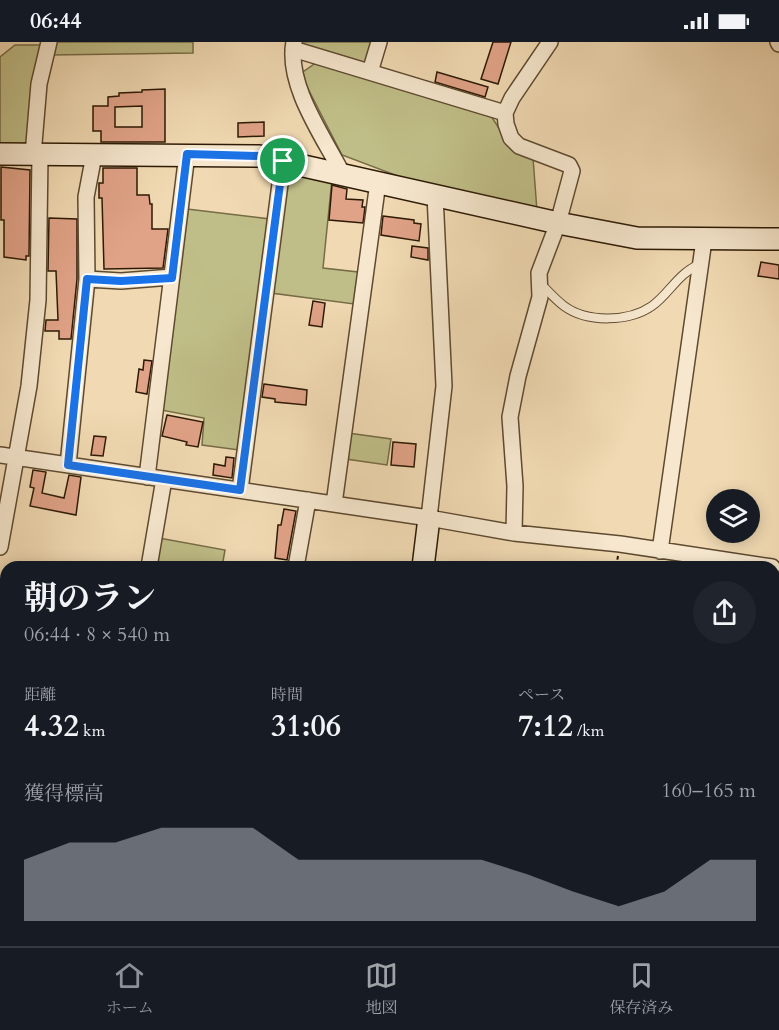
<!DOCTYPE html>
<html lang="ja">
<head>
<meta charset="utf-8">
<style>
	:root { --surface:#171b24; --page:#20242c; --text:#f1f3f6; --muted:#9ea1a6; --line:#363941; --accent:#8c9099 }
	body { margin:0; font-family:Cardo,"Noto Serif JP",serif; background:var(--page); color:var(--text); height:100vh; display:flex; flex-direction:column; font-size:22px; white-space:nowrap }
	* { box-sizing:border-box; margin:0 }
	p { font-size:20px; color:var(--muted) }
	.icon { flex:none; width:33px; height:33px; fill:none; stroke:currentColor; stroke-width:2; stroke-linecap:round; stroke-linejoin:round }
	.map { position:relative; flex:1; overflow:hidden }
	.drawer { position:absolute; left:0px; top:519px; width:780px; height:386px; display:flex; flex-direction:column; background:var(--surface); border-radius:18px 18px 0 0; box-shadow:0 3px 15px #0003 }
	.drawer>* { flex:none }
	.buttons { position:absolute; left:706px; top:447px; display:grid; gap:12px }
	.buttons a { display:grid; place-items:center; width:54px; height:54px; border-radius:50%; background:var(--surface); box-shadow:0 3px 15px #0003; font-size:30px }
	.pin { position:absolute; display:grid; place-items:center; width:51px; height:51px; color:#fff; margin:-26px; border:3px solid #fff; border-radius:50%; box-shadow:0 2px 6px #0007 }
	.round { display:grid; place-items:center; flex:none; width:63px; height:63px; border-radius:32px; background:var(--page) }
	.overview { display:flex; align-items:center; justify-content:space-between; height:102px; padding:0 24px }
	h1 { font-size:33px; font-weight:700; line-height:45px }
	.stats { display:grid; grid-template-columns:repeat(3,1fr); gap:9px; height:102px; padding:6px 24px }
	.stats div { display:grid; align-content:center }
	.stats b { font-size:30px; font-weight:700 }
	.stats small { font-size:16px; font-weight:400 }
	.stats p { font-size:16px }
	.chart { height:168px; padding:12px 24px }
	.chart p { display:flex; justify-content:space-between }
	.chart svg { width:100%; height:108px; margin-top:6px; fill:var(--accent); opacity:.7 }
	.status { display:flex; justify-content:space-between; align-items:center; height:42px; padding:0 30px; background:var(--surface); direction:ltr }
	.status svg { height:16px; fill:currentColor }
	.menu { display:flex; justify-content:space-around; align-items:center; height:84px; border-top:2px solid var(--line); background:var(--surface); font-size:16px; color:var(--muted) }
	.menu a { display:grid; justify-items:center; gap:3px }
	.menu .active { color:var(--accent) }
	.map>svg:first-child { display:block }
</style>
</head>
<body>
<div class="status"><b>06:44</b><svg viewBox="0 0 49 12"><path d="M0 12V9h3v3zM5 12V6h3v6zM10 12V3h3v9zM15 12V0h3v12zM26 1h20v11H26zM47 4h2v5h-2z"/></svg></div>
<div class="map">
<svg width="779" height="904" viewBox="0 0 779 904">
	<rect width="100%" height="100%" fill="#f1dab3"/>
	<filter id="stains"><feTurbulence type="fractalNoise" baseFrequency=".00333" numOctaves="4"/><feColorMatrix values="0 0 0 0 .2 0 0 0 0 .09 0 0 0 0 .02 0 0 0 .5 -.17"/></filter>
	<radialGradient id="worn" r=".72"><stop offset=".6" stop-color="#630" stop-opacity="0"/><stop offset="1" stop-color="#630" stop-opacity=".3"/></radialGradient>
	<path fill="#c0be88" stroke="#766c46" stroke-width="1.5" d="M56 0H193V11L51 13Z
		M301 0H374L365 22 303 4Z
		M15 3H43L29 102 0 101V15Z
		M317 20 489 71 512 106 533 116 537 169 411 139 342 113 303 37V30Z
		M290 128 332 137 323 226 358 230 354 262 271 251 285 133Z
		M187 167 270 177 239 408 202 403 204 376 161 368Z
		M348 391 391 397 387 423 346 417Z
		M159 496 225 508 222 525H154Z
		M774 809 779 810V899H768L774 898Z
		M676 898V904H495L494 899Z
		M701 899H767V904H701Z"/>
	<path fill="#9bbaaf" stroke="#6f7a6b" stroke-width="1.5" d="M0 680 6 681V826L0 827Z"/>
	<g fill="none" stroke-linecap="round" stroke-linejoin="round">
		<path stroke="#9bbaaf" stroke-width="22" d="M0 657 6 658
			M774 782 779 783
			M0 834H6"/>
	</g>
	<path fill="#e1a388" stroke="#2d1a05" stroke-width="1.5" fill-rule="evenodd" d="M493 0H511L498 42 481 37Z
		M437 30 488 45 485 55 435 40Z
		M165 47V100H101V89H93V64H108V55L119 54V51L142 50V48ZM142 64V85H115V65Z
		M264 80V94L238 95V81Z
		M1 125 30 128 29 214H26V218L4 215V178H1Z
		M103 126H137V153H149L150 162H152V187H168L163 226 104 227 102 156H99V141H103Z
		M332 143 347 147 346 157 363 158 362 165H365L363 181 329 178Z
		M383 174 414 178V181L421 182 419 199 381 193Z
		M49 176 77 177V237L71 297H59V289H45L46 278H58L56 229H48Z
		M412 204 428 206V218L411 215Z
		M761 220 779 223V237L758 234Z
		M313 259 325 261 322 285 309 283Z
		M144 318 152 319 147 352 136 350 139 327 143 328Z
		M264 342 307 348 306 363 275 360V357L262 355Z
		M167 373 203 380 198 405 186 403 187 400 162 394Z
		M94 394 106 395 103 414 91 413Z
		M393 400 416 402 414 425 391 423Z
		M226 415 234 416 232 436 213 433 214 422 225 424Z
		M33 428 46 430 42 451 64 456 69 433 81 435 76 473 30 464 34 446 30 445Z
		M284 467 296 469 287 518 275 516 278 483H281Z"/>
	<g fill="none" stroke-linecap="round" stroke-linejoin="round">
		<g stroke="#5e4a30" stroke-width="10">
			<path id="lane" d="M541 242C548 249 556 258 564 264 587 281 629 280 652 264 670 251 677 232 700 222"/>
		</g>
		<g stroke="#5e4a30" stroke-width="18">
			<path id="street" d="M294 0C286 43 323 94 342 131
				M778 0 779 2
				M293 7 505 71
				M370 30 379 0
				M33 113 39 42 49 0
				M87 237 121 239 172 235
				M0 413 429 476 514 491 620 502 772 525
				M68 423 87 237 86 155 94 113
				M147 435 187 112
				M240 448 283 119
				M334 462 378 140
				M429 476 444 344 435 153
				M514 491 515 444 510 375 518 334 540 255 539 231 558 181 572 129 569 123 519 104 511 96 506 82 505 71 512 56 550 0
				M0 505 29 344 38 258 40 113
				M660 509 704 198
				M149 525 164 437
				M296 525 308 458"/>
		</g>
		<g stroke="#2d1a05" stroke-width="24">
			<path id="secondary" d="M0 112 259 114 558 181 637 196 779 197
				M423 525 429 476
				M388 898 389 904"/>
		</g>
		<path stroke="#2d1a05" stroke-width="2" stroke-dasharray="4.5 3" stroke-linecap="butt" d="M616 525 618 514
			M0 628 6 629
			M774 757H779
			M318 898V904"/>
		<use href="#lane" stroke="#f6e7ce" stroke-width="8"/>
		<use href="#street" stroke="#f6e7ce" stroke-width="15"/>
		<use href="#secondary" stroke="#f6e7ce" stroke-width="21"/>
	</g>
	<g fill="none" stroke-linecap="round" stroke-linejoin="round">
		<g stroke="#fff" stroke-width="12">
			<path id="route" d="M187 112 259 114 283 119 240 448 68 423 87 237 121 239 172 236Z"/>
		</g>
		<use href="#route" stroke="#1a73e8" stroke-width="8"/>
	</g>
	<rect width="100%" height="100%" filter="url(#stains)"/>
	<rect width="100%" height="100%" fill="url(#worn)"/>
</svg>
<div class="buttons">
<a><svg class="icon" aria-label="layers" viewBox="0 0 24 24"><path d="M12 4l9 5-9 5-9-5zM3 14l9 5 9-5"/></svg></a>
</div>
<div class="pin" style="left:283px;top:119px;background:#1e9e55"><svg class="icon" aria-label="arrive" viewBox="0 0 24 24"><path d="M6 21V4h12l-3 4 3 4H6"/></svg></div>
<section class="drawer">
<div class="overview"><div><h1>朝のラン</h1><p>06:44 · 8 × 540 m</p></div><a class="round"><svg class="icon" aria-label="share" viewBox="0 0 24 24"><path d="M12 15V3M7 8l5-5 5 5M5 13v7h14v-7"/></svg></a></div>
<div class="stats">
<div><p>距離</p><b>4.32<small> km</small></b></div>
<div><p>時間</p><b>31:06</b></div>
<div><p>ペース</p><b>7:12<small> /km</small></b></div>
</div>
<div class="chart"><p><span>獲得標高</span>160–165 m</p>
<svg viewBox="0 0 160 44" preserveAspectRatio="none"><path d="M0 44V19L10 12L20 12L30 6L40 6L50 6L60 19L70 19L80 19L90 19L100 19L110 25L120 32L130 38L140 32L150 19L160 19V44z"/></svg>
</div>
</section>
</div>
<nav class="menu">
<a class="active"><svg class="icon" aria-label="home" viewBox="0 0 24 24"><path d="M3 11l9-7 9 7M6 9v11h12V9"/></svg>ホーム</a>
<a><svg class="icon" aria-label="map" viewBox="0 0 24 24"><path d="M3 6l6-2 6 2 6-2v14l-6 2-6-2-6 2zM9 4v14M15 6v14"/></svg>地図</a>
<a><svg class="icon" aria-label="saved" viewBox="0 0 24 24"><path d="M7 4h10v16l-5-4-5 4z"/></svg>保存済み</a>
</nav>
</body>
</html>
